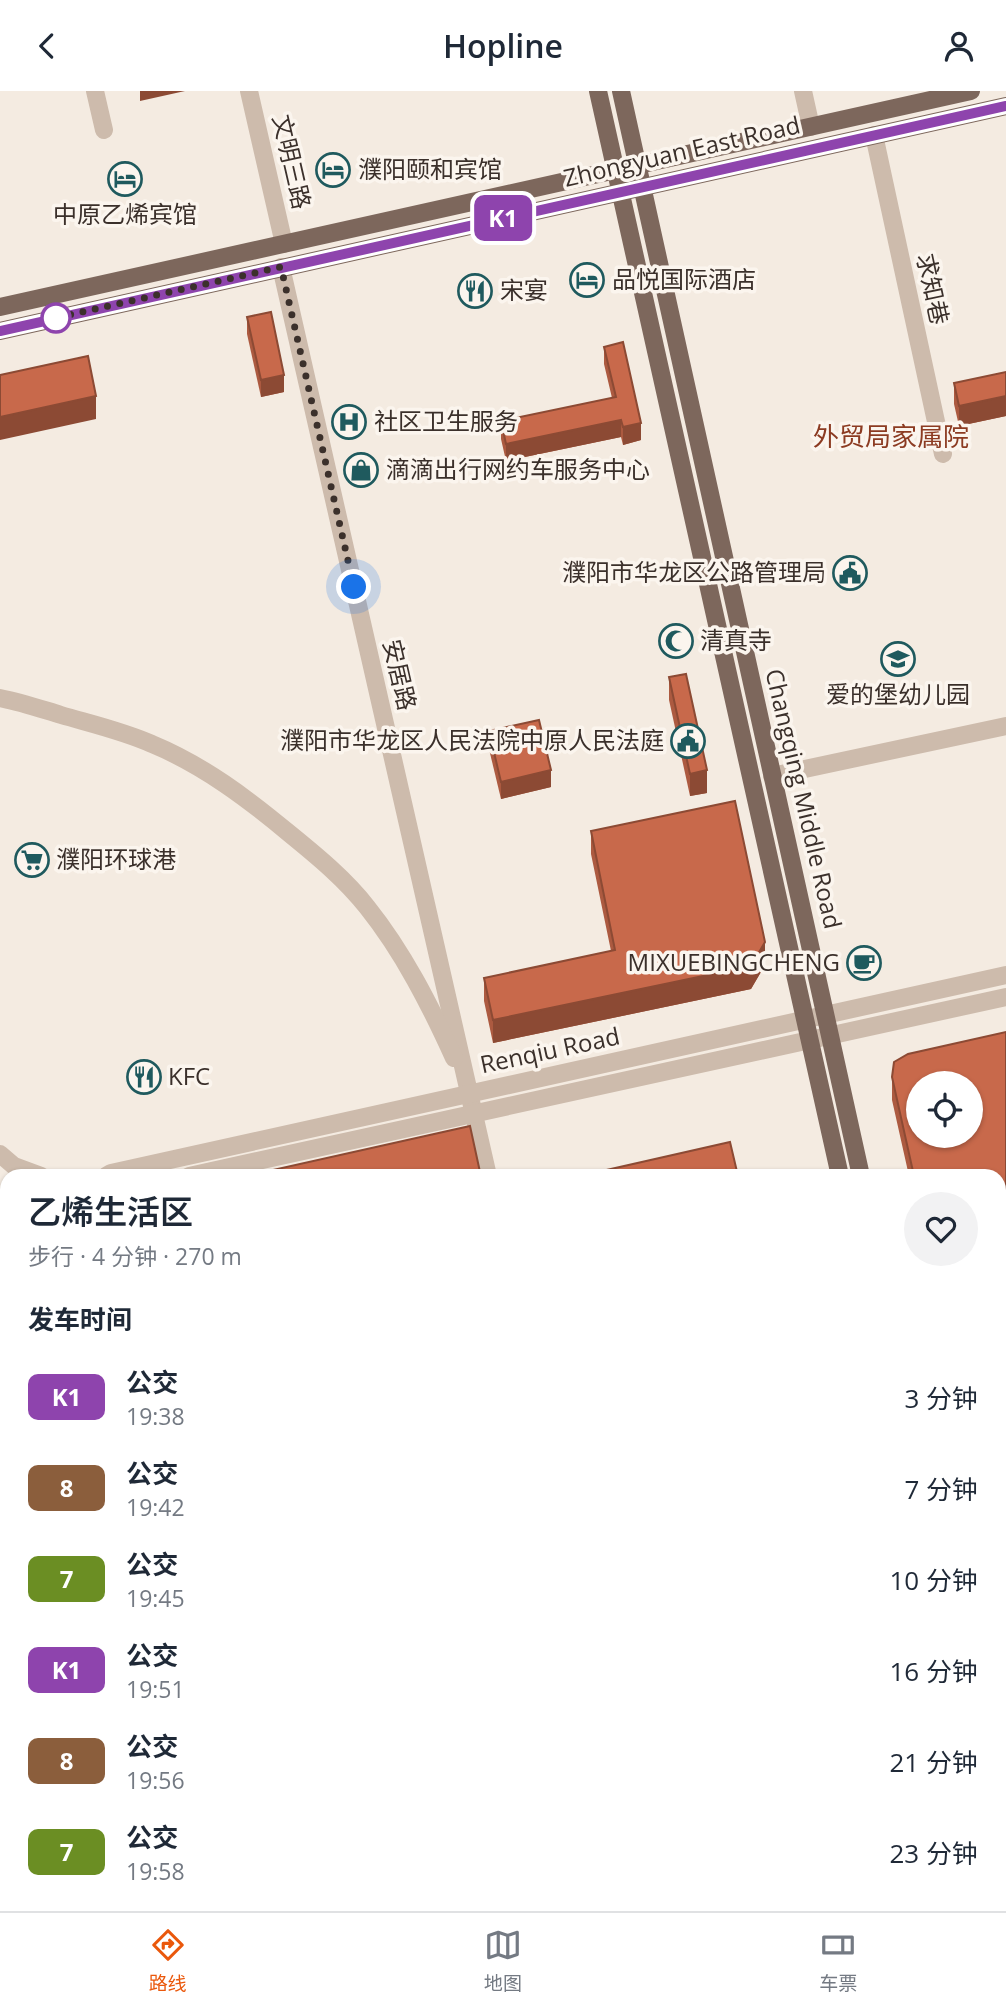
<!DOCTYPE html>
<html lang="zh">
<meta charset="utf-8">
<style>
:root{--surface:#fff;--page:#f2f2f3;--text:#1f2937;--muted:#747a83;--line:#e0e1e3;--accent:#ea580c}
body{margin:0;font-family:"Open Sans","Noto Sans SC",sans-serif;background:var(--page);color:var(--text);height:100vh;display:flex;flex-direction:column;font-size:26px;white-space:nowrap}
*{box-sizing:border-box;margin:0}
p{font-size:23px;color:var(--muted)}
.icon{flex:none;width:38px;height:38px;fill:none;stroke:currentColor;stroke-width:2;stroke-linecap:round;stroke-linejoin:round}
.map{position:relative;flex:1;overflow:hidden}
.panel{position:absolute;left:0px;top:1078px;width:1006px;height:742px;display:flex;flex-direction:column;background:var(--surface);border-radius:21px 21px 0 0;box-shadow:0 2px 5px #0004}
.panel>*{flex:none}
.badge{padding:0 14px;border-radius:10px;font-size:24px;line-height:46px}
.tools{position:absolute;left:906px;top:980px;display:grid;gap:14px}
.tools a{display:grid;place-items:center;width:77px;height:77px;border-radius:50%;background:var(--surface);box-shadow:0 2px 5px #0004;font-size:35px}
.you{position:absolute;width:35px;height:35px;margin:-18px;border:5px solid #fff;border-radius:50%;background:#1a73e8;box-shadow:0 0 0 10px #1a73e833}
.map>.badge{position:absolute;translate:-50% -50%;box-shadow:0 0 0 4px #fff}
h2{padding:0 28px;font-size:26px;line-height:63px}
.round{display:grid;place-items:center;flex:none;width:74px;height:74px;border-radius:37px;background:var(--page)}
.overview{display:flex;align-items:center;justify-content:space-between;height:119px;padding:0 28px}
h1{font-size:33px;font-weight:600;line-height:52px}
ul{padding:0;list-style:none}
li{display:flex;align-items:center;gap:21px;height:91px;padding:0 28px}
li div{flex:1}
li b{display:block;font-size:26px}
li em{font-style:normal}
li .badge{min-width:77px;font-weight:700;text-align:center}
header{display:flex;justify-content:space-between;align-items:center;height:91px;padding:0 28px;background:var(--surface);font-size:32px;font-weight:600}
.menu{display:flex;justify-content:space-around;align-items:center;height:98px;border-top:2px solid var(--line);background:var(--surface);font-size:19px;color:var(--muted)}
.menu a{display:grid;justify-items:center;gap:4px}
.menu .current{color:var(--accent)}
.map>svg:first-child{display:block}
.lines{fill:none;stroke-linecap:round;stroke-linejoin:round}
.minor{stroke:#cdbbac;stroke-width:18}
.major{stroke:#7d675c;stroke-width:18}
.wall{fill:#ac5a40;fill-rule:evenodd}
.shaded-wall{fill:#8c4a34}
.building{fill:#c8694b;stroke:#8c4a34;stroke-width:2;fill-rule:evenodd}
.line-casing{stroke:#fff;stroke-width:16}
.line{stroke:#8e44ad;stroke-width:10}
.walk{stroke:#3b302b;stroke-width:7;stroke-dasharray:0 12.6}
.stop-dot{fill:#fff;stroke:#8e44ad;stroke-width:3.5}
.labels{text-anchor:middle;stroke-width:7;stroke-linejoin:round;paint-order:stroke}
.street-label{font-size:24px;fill:#3b302b;stroke:#fbf5ee}
.poi-label{font-size:24px;fill:#3b302b;stroke:#fbf5ee;text-anchor:start}
.neighbourhood-label{font-size:26px;fill:#8c3b22;stroke:#fbf5ee}
</style>
<header><svg class="icon" aria-label="back" viewBox="0 0 24 24"><path d="M15 5l-7 7 7 7"/></svg>Hopline<svg class="icon" aria-label="person" viewBox="0 0 24 24"><circle cx="12" cy="8" r="4"/><path d="M4 21q1-7 8-7t8 7"/></svg></header>
<div class="map">
<svg width="1006" height="1820" viewBox="0 0 1006 1820">
<rect width="100%" height="100%" fill="#f4ebe1"/>
<g class="lines">
<g class="minor">
<polyline points="95,0 104,39"/>
<polyline points="249,0 284,153"/>
<polyline points="803,0 811,36"/>
<polyline points="874,44 943,363"/>
<polyline points="281,176 488,1085"/>
<path d="M 0,607 C 21,611 41,618 61,624 C 92,633 123,640 152,653 C 203,674 248,708 290,743 C 317,765 345,788 367,816 C 403,861 430,914 454,967"/>
<polyline points="772,685 1006,635"/>
<polyline points="0,1063 14,1075 41,1085"/>
<polyline points="106,1085 111,1082 1006,884"/>
<polyline points="189,1085 1006,906"/>
<polyline points="0,1231 7,1219"/>
<polyline points="999,1280 1006,1279"/>
<polyline points="0,1381 7,1370"/>
<polyline points="0,1454 7,1456"/>
<polyline points="0,1567 7,1605"/>
<polyline points="0,1788 7,1787"/>
<polyline points="136,1813 137,1820"/>
<polyline points="310,1813 312,1820"/>
<polyline points="649,1813 651,1820"/>
</g>
<g class="major">
<polyline points="598,0 840,1085"/>
<polyline points="621,0 861,1085"/>
<polyline points="0,216 971,0"/>
<polyline points="0,240 1006,15"/>
<polyline points="999,1715 1006,1746"/>
<polyline points="998,1813 1000,1820"/>
</g>
</g>
<g class="wall">
<polygon points="247,226 284,301 261,306 247,243"/>
<polygon points="604,256 641,349 623,354 621,346 506,370 501,348 501,330 612,307 604,273"/>
<polygon points="1006,281 1006,325 959,335 954,313 954,292"/>
<polygon points="669,586 707,702 690,705 669,609"/>
<polygon points="489,640 551,696 501,708 489,658"/>
<polygon points="591,740 765,874 751,898 493,952 484,910 484,887 611,860 591,763"/>
<path d="M 1006,941 L 1006,1262 L 999,1263 L 999,1085 L 909,1085 L 892,1009 L 892,986 L 894,971 L 908,963 ZM 919,992 L 971,992 L 971,1045 L 919,1045 Z"/>
<polygon points="1006,1445 1006,1480 1003,1468 1003,1446"/>
<polygon points="148,1813 295,1813 297,1820 150,1820"/>
</g>
<g class="shaded-wall">
<polygon points="140,0 185,0 140,10"/>
<polygon points="284,284 284,301 261,306 261,289"/>
<polygon points="96,305 96,328 0,349 0,326"/>
<polygon points="1006,305 1006,325 959,335 959,315"/>
<polygon points="621,329 621,346 506,370 506,353"/>
<polygon points="641,332 641,349 623,354 623,336"/>
<polygon points="551,679 551,696 501,708 501,691"/>
<polygon points="707,679 707,702 690,705 690,683"/>
<polygon points="765,851 765,874 751,898 493,952 493,929"/>
<polygon points="480,1081 480,1085 473,1085 473,1082"/>
<polygon points="1006,1239 1006,1262 999,1263 999,1240"/>
<polygon points="7,1336 7,1359 0,1363 0,1340"/>
<polygon points="7,1727 7,1750 0,1751 0,1728"/>
</g>
<g class="building">
<polygon points="271,221 284,284 261,289 247,226"/>
<polygon points="623,251 641,332 623,336 621,329 506,353 501,330 616,306 604,256"/>
<polygon points="88,265 96,305 0,326 0,284"/>
<polygon points="1006,281 1006,305 959,315 954,292"/>
<polygon points="686,583 707,679 690,683 669,586"/>
<polygon points="539,629 551,679 501,691 489,640"/>
<polygon points="735,710 765,851 751,875 493,929 484,887 615,859 591,740"/>
<path d="M 1006,941 L 1006,1239 L 999,1240 L 999,1085 L 914,1085 L 892,986 L 894,971 L 908,963 ZM 919,992 L 971,992 L 971,1045 L 919,1045 Z"/>
<polygon points="470,1035 480,1081 473,1082 473,1085 246,1085"/>
<polygon points="730,1051 738,1085 580,1085"/>
<polygon points="7,1252 7,1336 0,1340 0,1263"/>
<polygon points="1006,1445 1006,1458 1003,1446"/>
<polygon points="0,1638 7,1668 7,1727 0,1728"/>
<polygon points="153,1813 295,1813 297,1820 155,1820"/>
<polygon points="384,1813 629,1813 631,1820 354,1820"/>
</g>
<g class="lines">
<g class="line-casing">
<polyline id="line" points="0,240 1006,15"/>
</g>
<use href="#line" class="line"/>
<polyline class="walk" points="56,227 51,228 281,176 354,496"/>
</g>
<defs>
<g id="hotel-ring" transform="scale(1.75)"><circle r="9.5" fill="#fbf5ee" stroke="#1f5a5e" stroke-width="1.5"/><path d="M-6-4.5h1.5V1H6V5H4.5V3h-9V5H-6ZM-4 0a1.8 1.8 0 1 1 3.6 0ZM.5 0V-2.5h3Q6-2.5 6 0Z" fill="#1f5a5e"/></g>
<g id="restaurant-ring" transform="scale(1.75)"><circle r="9.5" fill="#fbf5ee" stroke="#1f5a5e" stroke-width="1.5"/><path d="M-5-6h1v4h1v-4h1v4h1v-4h1v5L-1.5 .5V6h-2V.5L-5-1ZM5-6V6H3V1.5H1.5Q1.5-4 5-6Z" fill="#1f5a5e"/></g>
<g id="hospital-ring" transform="scale(1.75)"><circle r="9.5" fill="#fbf5ee" stroke="#1f5a5e" stroke-width="1.5"/><path d="M-5-5h3v3.5h4V-5h3V5h-3V1.5h-4V5h-3Z" fill="#1f5a5e"/></g>
<g id="shop-ring" transform="scale(1.75)"><circle r="9.5" fill="#fbf5ee" stroke="#1f5a5e" stroke-width="1.5"/><path d="M-5-2.5h2.3a2.7 3.5 0 0 1 5.4 0H5L5.5 6h-11ZM-1.5-2.5h3a1.5 2.3 0 0 0-3 0Z" fill="#1f5a5e"/></g>
<g id="civic-ring" transform="scale(1.75)"><circle r="9.5" fill="#fbf5ee" stroke="#1f5a5e" stroke-width="1.5"/><path d="M-.6-6.5H3V-4.5H.6V-3L4-1V1h2V6H-6V1h2V-1L-.6-3ZM-1.2 2.5V6h2.4V2.5Z" fill="#1f5a5e"/></g>
<g id="mosque-ring" transform="scale(1.75)"><circle r="9.5" fill="#fbf5ee" stroke="#1f5a5e" stroke-width="1.5"/><path d="M3.5-4.9A6 6 0 1 0 3.5 4.9A5 5 0 1 1 3.5-4.9Z" fill="#1f5a5e"/></g>
<g id="school-ring" transform="scale(1.75)"><circle r="9.5" fill="#fbf5ee" stroke="#1f5a5e" stroke-width="1.5"/><path d="M0-5L7-2L0 1L-7-2ZM-4 1L0 2.5L4 1V4Q0 6-4 4Z" fill="#1f5a5e"/></g>
<g id="supermarket-ring" transform="scale(1.75)"><circle r="9.5" fill="#fbf5ee" stroke="#1f5a5e" stroke-width="1.5"/><path d="M-6-5.5h2.5l.6 2H6L4.5 2H-2.5L-4.4-4H-6ZM-1.5 3.2a1.3 1.3 0 1 0 .1 0ZM3 3.2a1.3 1.3 0 1 0 .1 0Z" fill="#1f5a5e"/></g>
<g id="cafe-ring" transform="scale(1.75)"><circle r="9.5" fill="#fbf5ee" stroke="#1f5a5e" stroke-width="1.5"/><path d="M-5.5-4.5H6V0H3Q3 3.5 0 3.5H-2.5Q-5.5 3.5-5.5 0ZM3-3.2v2h1.7v-2ZM-6 4.5H4V6H-6Z" fill="#1f5a5e"/></g>
</defs>
<g fill-rule="evenodd">
<use href="#hotel-ring" x="333" y="79"/>
<use href="#hotel-ring" x="125" y="88"/>
<use href="#hotel-ring" x="587" y="189"/>
<use href="#restaurant-ring" x="475" y="200"/>
<use href="#hospital-ring" x="349" y="331"/>
<use href="#shop-ring" x="361" y="379"/>
<use href="#civic-ring" x="850" y="482"/>
<use href="#mosque-ring" x="676" y="550"/>
<use href="#school-ring" x="898" y="568"/>
<use href="#civic-ring" x="688" y="650"/>
<use href="#supermarket-ring" x="32" y="769"/>
<use href="#cafe-ring" x="864" y="872"/>
<use href="#restaurant-ring" x="144" y="986"/>
</g>
<circle class="stop-dot" cx="56" cy="227" r="14"/>
<g class="labels">
<g class="street-label">
<text transform="translate(682 61) rotate(-13)" y="8">Zhongyuan East Road</text>
<text transform="translate(291 71) rotate(77)" y="8">文明三路</text>
<text transform="translate(932 198) rotate(78)" y="8">求知巷</text>
<text transform="translate(399 584) rotate(77)" y="8">安居路</text>
<text transform="translate(803 708) rotate(77)" y="8">Changqing Middle Road</text>
<text transform="translate(550 960) rotate(-12)" y="8">Renqiu Road</text>
</g>
<g class="poi-label">
<text x="358" y="87">濮阳颐和宾馆</text>
<text x="125" y="132" text-anchor="middle">中原乙烯宾馆</text>
<text x="612" y="197">品悦国际酒店</text>
<text x="500" y="208">宋宴</text>
<text x="374" y="339">社区卫生服务</text>
<text x="386" y="387">滴滴出行网约车服务中心</text>
<text x="826" y="490" text-anchor="end">濮阳市华龙区公路管理局</text>
<text x="700" y="558">清真寺</text>
<text x="898" y="612" text-anchor="middle">爱的堡幼儿园</text>
<text x="664" y="658" text-anchor="end">濮阳市华龙区人民法院中原人民法庭</text>
<text x="56" y="777">濮阳环球港</text>
<text x="840" y="880" text-anchor="end">MIXUEBINGCHENG</text>
<text x="168" y="994">KFC</text>
</g>
<g class="neighbourhood-label">
<text x="891" y="355">外贸局家属院</text>
</g>
</g>
</svg>
<div class="tools">
<a><svg class="icon" aria-label="locate" viewBox="0 0 24 24"><circle cx="12" cy="12" r="6"/><path d="M12 2v4M12 18v4M2 12h4M18 12h4"/></svg></a>
</div>
<div class="you" style="left:354px;top:496px"></div>
<b class="badge" style="left:503px;top:127px;background:#8e44ad;color:#fff">K1</b>
<section class="panel">
<div class="overview"><div><h1>乙烯生活区</h1><p>步行 · 4 分钟 · 270 m</p></div><a class="round"><svg class="icon" aria-label="heart" viewBox="0 0 24 24"><path d="M12 20l-8-8c-3-5 5-10 8-4 3-6 11-1 8 4z"/></svg></a></div>
<h2>发车时间</h2>
<ul>
<li><span class="badge" style="background:#8e44ad;color:#fff">K1</span><div><b>公交</b><p>19:38</p></div><em>3 分钟</em></li>
<li><span class="badge" style="background:#8b5e3c;color:#fff">8</span><div><b>公交</b><p>19:42</p></div><em>7 分钟</em></li>
<li><span class="badge" style="background:#6b8e23;color:#fff">7</span><div><b>公交</b><p>19:45</p></div><em>10 分钟</em></li>
<li><span class="badge" style="background:#8e44ad;color:#fff">K1</span><div><b>公交</b><p>19:51</p></div><em>16 分钟</em></li>
<li><span class="badge" style="background:#8b5e3c;color:#fff">8</span><div><b>公交</b><p>19:56</p></div><em>21 分钟</em></li>
<li><span class="badge" style="background:#6b8e23;color:#fff">7</span><div><b>公交</b><p>19:58</p></div><em>23 分钟</em></li>
</ul>
</section>
</div>
<nav class="menu">
<a class="current"><svg class="icon" aria-label="directions" viewBox="0 0 24 24"><path d="M12 3l9 9-9 9-9-9zM9 14v-3h6M13 9l2 2-2 2"/></svg>路线</a>
<a><svg class="icon" aria-label="map" viewBox="0 0 24 24"><path d="M3 6l6-2 6 2 6-2v14l-6 2-6-2-6 2zM9 4v14M15 6v14"/></svg>地图</a>
<a><svg class="icon" aria-label="tickets" viewBox="0 0 24 24"><path d="M3 7h18v10H3zM15 7v10"/></svg>车票</a>
</nav>
